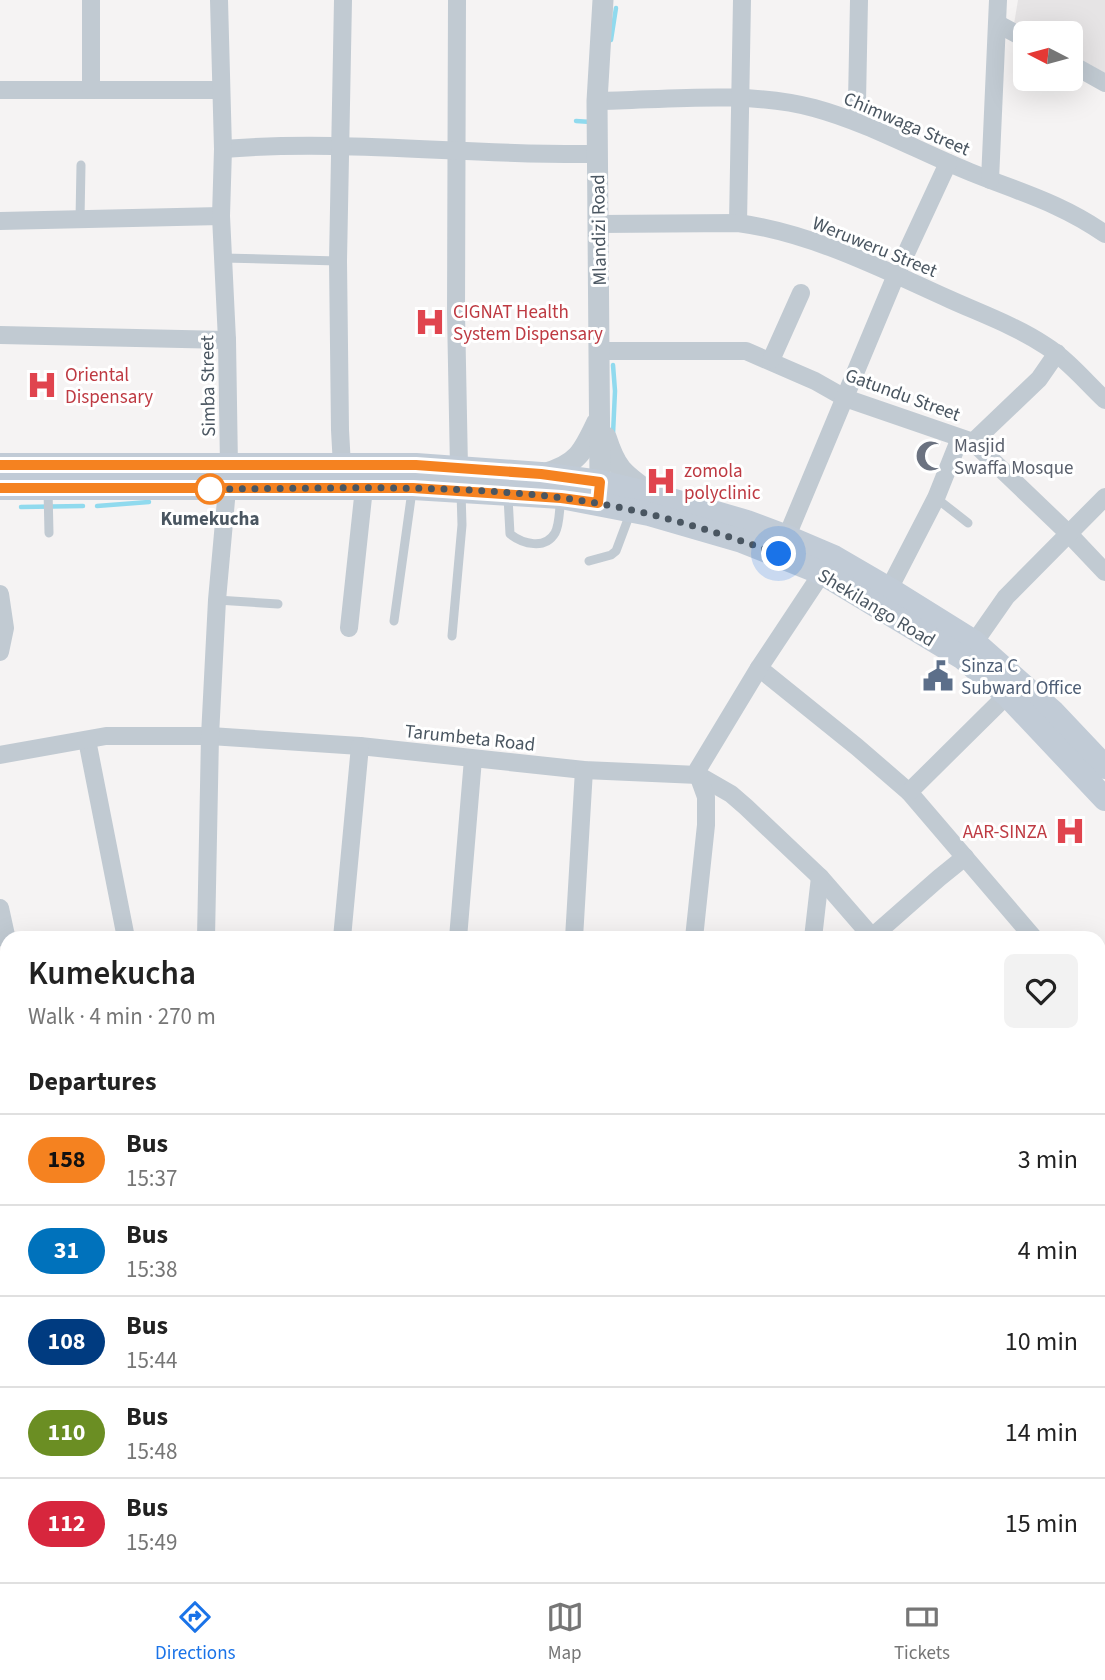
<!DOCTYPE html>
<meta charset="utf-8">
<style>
:root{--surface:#fff;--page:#f2f2f2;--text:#222;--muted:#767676;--line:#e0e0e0;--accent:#1a73e8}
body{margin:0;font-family:"Source Sans 3",sans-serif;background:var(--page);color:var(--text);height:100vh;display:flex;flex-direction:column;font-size:26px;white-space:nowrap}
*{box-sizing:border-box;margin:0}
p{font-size:23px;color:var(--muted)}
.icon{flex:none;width:38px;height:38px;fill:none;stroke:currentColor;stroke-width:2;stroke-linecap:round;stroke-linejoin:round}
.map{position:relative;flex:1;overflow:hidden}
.panel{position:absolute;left:0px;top:931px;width:1106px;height:651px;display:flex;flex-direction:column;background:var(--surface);border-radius:21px 21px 0 0;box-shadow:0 7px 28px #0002}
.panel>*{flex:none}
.badge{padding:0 14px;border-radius:23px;font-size:24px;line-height:46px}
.needle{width:46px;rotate:276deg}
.fabs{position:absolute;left:1013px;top:21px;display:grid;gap:14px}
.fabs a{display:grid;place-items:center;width:70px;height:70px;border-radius:10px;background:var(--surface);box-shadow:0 7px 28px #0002;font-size:35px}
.you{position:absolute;width:35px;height:35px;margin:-18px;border:5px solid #fff;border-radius:50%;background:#1a73e8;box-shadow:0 0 0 10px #1a73e833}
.map>.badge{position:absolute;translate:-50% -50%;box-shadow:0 0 0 4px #fff}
h2{padding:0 28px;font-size:26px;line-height:63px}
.round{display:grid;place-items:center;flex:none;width:74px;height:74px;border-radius:10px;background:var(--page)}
.headline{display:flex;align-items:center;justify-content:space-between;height:119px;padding:0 28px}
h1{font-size:33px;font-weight:600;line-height:52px}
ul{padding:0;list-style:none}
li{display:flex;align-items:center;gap:21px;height:91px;padding:0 28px;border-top:2px solid var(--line)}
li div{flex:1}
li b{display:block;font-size:26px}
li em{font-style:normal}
li .badge{min-width:77px;font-weight:700;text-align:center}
.dock{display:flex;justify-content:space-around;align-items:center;height:98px;border-top:2px solid var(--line);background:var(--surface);font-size:19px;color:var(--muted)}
.dock a{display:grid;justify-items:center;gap:4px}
.dock .on{color:var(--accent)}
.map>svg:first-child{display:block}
.education{fill:#e6e4e5}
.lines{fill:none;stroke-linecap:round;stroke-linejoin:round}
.stream{stroke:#90daee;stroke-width:4.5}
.service{stroke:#c1cad2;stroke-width:9}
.minor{stroke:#c1cad2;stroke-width:18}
.tertiary{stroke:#c1cad2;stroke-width:21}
.secondary{stroke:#c1cbd6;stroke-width:24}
.line-casing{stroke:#fff;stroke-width:16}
.line{stroke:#f58220;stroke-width:10}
.walk{stroke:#4a5661;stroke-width:7;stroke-dasharray:0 12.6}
.stop-dot{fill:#fff;stroke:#f58220;stroke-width:3.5}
.labels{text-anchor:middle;stroke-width:6;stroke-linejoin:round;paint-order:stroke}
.street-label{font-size:19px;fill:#4a5661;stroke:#fff}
.health-label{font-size:19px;fill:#be3a42;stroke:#fff;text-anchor:start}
.worship-label{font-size:19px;fill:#5b616d;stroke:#fff;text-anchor:start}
.stop-label{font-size:19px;font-weight:bold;fill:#4a5661;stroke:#fff}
.service-label{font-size:19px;fill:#4e5e75;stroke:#fff;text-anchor:start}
</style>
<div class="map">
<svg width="1105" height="1582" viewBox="0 0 1105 1582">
<rect width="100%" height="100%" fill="#f5f3f3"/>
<g class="education">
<polygon points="1018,0 1105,0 1105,75 1071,56 1071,33 1031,33 1014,24"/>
<polygon points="136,1575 537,1575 538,1582 134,1582"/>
</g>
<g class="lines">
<g class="stream">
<polyline points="611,40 616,8"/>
<polyline points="576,121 591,122"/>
<polyline points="613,434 615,391 613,365"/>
<polyline points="97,506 149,502"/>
<polyline points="21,507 83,506"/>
<polyline points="519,1575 520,1582"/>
<polyline points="157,1582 159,1575"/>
<polyline points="181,1582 183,1575"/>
</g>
<g class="service">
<polyline points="80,219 81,165"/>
<polyline points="223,258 338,261"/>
<polyline points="48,490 49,533"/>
<path d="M 508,497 L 510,534 C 523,544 545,550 555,533 C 560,524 559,509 561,499"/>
<polyline points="936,498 968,523"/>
<polyline points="589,561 611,555 616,551 631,511"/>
<polyline points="217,600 278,604"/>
<polyline points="394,621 412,491"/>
<polyline points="452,636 462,525 461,492"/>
</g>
<g class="minor">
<polyline points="457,0 456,313 459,468"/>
<polyline points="859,0 857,102 859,122"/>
<polyline points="998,24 1026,39"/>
<polyline points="1071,64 1105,83"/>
<polyline points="0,90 221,90"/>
<polyline points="91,90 91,0"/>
<path d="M 597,101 C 666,100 747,90 814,108 C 869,123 918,151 970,172 C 1019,192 1061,203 1105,234"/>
<path d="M 223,149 C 347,139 472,156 597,154"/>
<polyline points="990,180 998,0"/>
<polyline points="0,221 221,216"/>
<polyline points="738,223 742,0"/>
<path d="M 598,224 L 738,223 C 812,233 882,269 949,299 C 982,314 1016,326 1046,346 C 1068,360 1086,382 1105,400"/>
<polyline points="0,335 227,340"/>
<polyline points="600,351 746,351 815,381 845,398 973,442 1068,533 1105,572"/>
<polyline points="771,360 801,293"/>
<polyline points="973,442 1039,379 1057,353"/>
<polyline points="342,466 340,430 338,261 343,0"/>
<polyline points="782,548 896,275 948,163"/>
<polyline points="889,589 936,498 960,438"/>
<polyline points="0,594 5,628 0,652"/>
<polyline points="349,628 364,488"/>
<polyline points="969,650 1006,597 1105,497"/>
<polyline points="759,668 857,747 909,792 1034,938"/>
<polyline points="87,740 126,938"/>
<polyline points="0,755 106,736 210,736 360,746 584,770 698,775 731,794 746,807 820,877 873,938"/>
<polyline points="909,792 1007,695"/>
<polyline points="0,908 7,940"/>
<polyline points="872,937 939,878 965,857"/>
<polyline points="206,938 210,736 217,600 229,467 227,340 221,216 223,149 219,0"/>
<polyline points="342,938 360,746"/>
<polyline points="458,938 473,759"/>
<polyline points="574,938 584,770"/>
<polyline points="694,938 706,825 706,797 698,775 698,769 759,668 822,573"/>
<polyline points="813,938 820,877"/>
<polyline points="1099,1008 1105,1014"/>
<polyline points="1099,1074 1105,1068"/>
<polyline points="0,1075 7,1074"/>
<polyline points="0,1211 7,1209"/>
<polyline points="0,1334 7,1332"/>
<polyline points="0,1470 7,1469"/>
<polyline points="1099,1543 1105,1542"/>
<polyline points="822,1575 823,1582"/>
<polyline points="170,1582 172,1575"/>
<polyline points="559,1582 560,1575"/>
<polyline points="716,1582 716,1575"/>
</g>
<g class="tertiary">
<path d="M 606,437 C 616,468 622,473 649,492"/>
<path d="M 543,474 C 577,465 583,452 597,422"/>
<polyline points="598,498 600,482 597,101 603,0"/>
</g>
<g class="secondary">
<polyline points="0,465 416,465 541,474 600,482 654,495 747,522 787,537 834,557 889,589 974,642 1053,712 1105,767"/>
<polyline points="0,488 413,488 561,497 649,514 742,541 822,573 963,658 1007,695 1105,799"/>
</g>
</g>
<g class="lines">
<g class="line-casing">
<polyline id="line" points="0,465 416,465 541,474 600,482 598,503 561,498 413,488 0,488"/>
</g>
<use href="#line" class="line"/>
<path class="walk" d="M 210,489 L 201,489 C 321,489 443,483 563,498 C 636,507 709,529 779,554"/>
</g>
<defs>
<g id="hospital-bare" transform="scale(2.415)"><path d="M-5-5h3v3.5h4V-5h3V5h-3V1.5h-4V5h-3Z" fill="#e0444e" stroke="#fff" stroke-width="2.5" paint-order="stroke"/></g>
<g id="mosque-bare" transform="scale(2.415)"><path d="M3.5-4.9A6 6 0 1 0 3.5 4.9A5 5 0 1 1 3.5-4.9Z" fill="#6b7280" stroke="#fff" stroke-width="2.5" paint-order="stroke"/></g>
<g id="civic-bare" transform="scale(2.415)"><path d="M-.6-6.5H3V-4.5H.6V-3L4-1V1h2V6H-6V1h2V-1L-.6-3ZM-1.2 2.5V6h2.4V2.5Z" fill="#5c6f8a" stroke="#fff" stroke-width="2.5" paint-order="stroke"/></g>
</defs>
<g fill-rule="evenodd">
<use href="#hospital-bare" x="430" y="322"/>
<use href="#hospital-bare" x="42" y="385"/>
<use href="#mosque-bare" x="931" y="456"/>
<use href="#hospital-bare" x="661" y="481"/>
<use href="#civic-bare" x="938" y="676"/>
<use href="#hospital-bare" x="1070" y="831"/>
</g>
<circle class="stop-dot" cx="210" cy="489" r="14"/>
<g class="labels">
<g class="street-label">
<text transform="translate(907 123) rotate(23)" y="7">Chimwaga Street</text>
<text transform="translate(598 230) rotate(-91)" y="7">Mlandizi Road</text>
<text transform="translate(875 246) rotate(22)" y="7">Weruweru Street</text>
<text transform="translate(207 386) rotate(-91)" y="7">Simba Street</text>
<text transform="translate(903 394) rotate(20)" y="7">Gatundu Street</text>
<text transform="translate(877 607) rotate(31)" y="7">Shekilango Road</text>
<text transform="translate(470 737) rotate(6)" y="7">Tarumbeta Road</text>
</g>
<g class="health-label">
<text x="453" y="318">CIGNAT Health<tspan x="453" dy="22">System Dispensary</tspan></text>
<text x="65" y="381">Oriental<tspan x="65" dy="22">Dispensary</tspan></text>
<text x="684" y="477">zomola<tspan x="684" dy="22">polyclinic</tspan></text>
<text x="1047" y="838" text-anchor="end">AAR-SINZA</text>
</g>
<g class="worship-label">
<text x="954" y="452">Masjid<tspan x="954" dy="22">Swaffa Mosque</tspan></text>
</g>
<g class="stop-label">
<text x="210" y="525">Kumekucha</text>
</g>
<g class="service-label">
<text x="961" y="672">Sinza C<tspan x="961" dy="22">Subward Office</tspan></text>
</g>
</g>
</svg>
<div class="fabs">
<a><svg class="needle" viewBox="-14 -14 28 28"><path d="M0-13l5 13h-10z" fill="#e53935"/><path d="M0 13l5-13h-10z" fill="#767676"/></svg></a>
</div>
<div class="you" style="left:779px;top:554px"></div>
<section class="panel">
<div class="headline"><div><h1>Kumekucha</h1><p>Walk · 4 min · 270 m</p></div><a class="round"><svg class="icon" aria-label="heart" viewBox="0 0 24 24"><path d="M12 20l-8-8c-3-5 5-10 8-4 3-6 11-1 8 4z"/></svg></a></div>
<h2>Departures</h2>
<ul>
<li><span class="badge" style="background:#f58220;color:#111">158</span><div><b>Bus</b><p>15:37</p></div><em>3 min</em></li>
<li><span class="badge" style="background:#0072bc;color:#fff">31</span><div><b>Bus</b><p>15:38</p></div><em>4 min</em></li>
<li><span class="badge" style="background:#003b80;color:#fff">108</span><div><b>Bus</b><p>15:44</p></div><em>10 min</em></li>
<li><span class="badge" style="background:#6b8e23;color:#fff">110</span><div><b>Bus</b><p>15:48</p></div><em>14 min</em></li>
<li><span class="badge" style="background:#d7263d;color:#fff">112</span><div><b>Bus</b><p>15:49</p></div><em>15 min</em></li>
</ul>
</section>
</div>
<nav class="dock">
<a class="on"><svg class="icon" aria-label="directions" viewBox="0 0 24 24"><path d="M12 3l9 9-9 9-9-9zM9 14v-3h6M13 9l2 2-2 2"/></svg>Directions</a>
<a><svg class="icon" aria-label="map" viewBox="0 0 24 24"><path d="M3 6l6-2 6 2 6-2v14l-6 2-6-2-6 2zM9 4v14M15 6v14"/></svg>Map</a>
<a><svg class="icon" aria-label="tickets" viewBox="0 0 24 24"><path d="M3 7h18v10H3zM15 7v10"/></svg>Tickets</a>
</nav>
